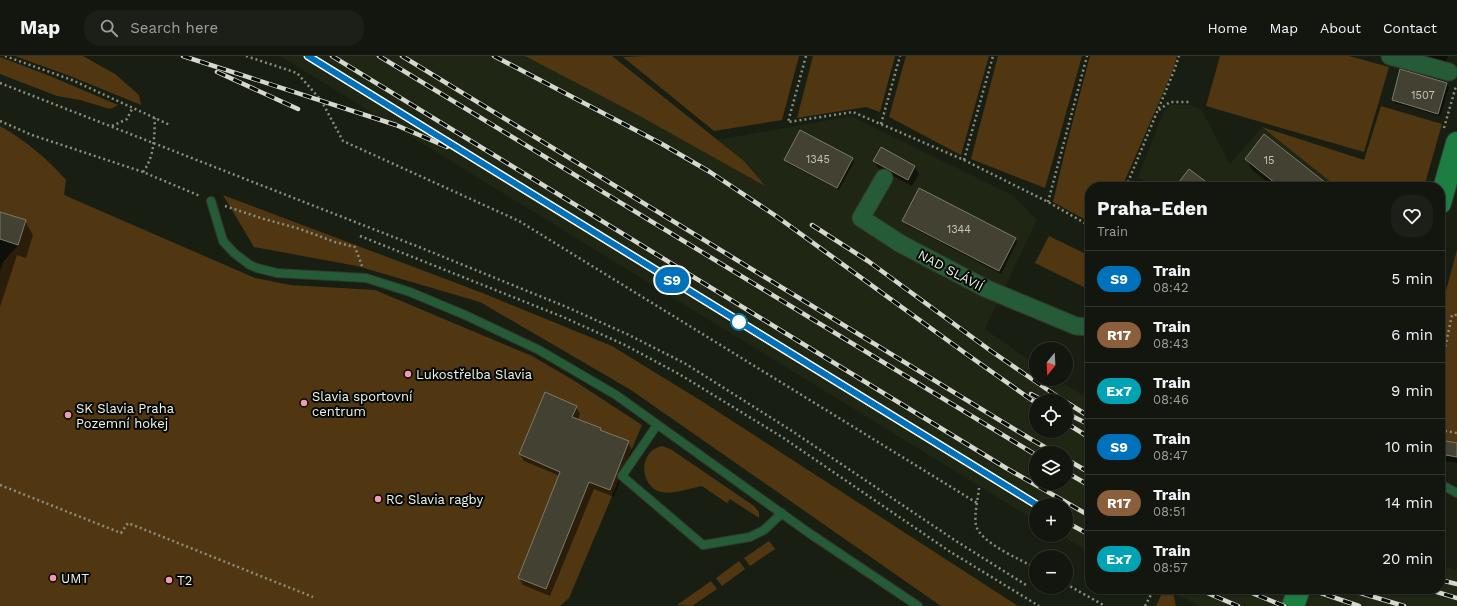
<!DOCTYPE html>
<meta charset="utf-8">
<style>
:root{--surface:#13160e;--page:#1c1f17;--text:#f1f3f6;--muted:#9d9f9e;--line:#32352e}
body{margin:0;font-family:"Work Sans",sans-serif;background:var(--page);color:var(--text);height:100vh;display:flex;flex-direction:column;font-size:15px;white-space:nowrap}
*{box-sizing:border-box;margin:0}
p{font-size:13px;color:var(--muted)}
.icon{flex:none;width:22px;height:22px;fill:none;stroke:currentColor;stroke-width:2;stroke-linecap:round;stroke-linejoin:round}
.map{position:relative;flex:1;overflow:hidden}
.sheet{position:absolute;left:1085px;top:126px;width:360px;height:412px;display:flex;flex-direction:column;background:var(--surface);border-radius:16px;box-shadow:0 1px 3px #0004,0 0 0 1px var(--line)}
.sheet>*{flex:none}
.badge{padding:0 8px;border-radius:13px;font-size:14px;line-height:26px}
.needle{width:26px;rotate:198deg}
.controls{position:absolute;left:1029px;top:286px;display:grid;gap:8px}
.controls a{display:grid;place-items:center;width:44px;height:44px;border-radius:50%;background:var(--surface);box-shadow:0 1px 3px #0004,0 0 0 1px var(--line);font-size:20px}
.map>.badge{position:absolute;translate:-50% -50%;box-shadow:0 0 0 2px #fff}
.round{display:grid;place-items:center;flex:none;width:42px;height:42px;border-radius:16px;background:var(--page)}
.headline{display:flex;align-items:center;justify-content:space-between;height:68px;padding:0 12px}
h1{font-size:19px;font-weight:700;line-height:30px}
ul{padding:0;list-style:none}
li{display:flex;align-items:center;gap:12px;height:56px;padding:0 12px;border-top:1px solid var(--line)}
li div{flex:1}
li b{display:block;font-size:15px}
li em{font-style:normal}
li .badge{min-width:44px;font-weight:700;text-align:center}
header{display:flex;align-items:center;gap:24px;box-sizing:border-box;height:56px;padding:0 20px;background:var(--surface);border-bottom:1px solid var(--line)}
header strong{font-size:19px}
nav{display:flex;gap:22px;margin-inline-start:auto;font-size:14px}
.search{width:280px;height:36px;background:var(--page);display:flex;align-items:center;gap:10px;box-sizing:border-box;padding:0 14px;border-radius:16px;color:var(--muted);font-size:15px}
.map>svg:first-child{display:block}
.built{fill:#1f2613;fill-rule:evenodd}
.green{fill:#503711}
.shadow{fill:#0007}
.building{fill:#434132;stroke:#7d7a6a}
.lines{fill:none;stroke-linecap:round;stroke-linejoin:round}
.service-casing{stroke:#33382c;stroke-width:10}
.minor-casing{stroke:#33382c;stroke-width:19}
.secondary-casing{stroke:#33382c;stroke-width:24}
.path{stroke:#898e83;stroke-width:2.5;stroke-dasharray:2 3;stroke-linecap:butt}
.service{stroke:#255b36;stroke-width:8}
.minor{stroke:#255b36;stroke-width:17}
.secondary{stroke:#1d7e42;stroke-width:22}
.rail-casing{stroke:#d4d8cf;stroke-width:4.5}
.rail{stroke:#060804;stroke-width:3;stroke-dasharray:9;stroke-linecap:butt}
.line-casing{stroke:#fff;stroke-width:9}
.line{stroke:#0072bc;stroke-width:6}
.stop-dot{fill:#fff;stroke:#0072bc;stroke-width:2}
.poi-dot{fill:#f09ab6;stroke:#060804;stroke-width:1.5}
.labels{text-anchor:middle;stroke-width:4;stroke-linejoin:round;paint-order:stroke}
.number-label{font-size:11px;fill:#c4c6bc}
.street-label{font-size:13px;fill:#eff3ea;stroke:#060804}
.poi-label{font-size:13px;fill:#eff3ea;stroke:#060804;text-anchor:start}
</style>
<header>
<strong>Map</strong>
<div class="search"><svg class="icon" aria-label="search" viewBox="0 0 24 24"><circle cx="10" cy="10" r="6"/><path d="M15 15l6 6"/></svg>Search here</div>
<nav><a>Home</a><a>Map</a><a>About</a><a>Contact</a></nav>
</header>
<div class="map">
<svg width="1457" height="550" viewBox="0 0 1457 550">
<rect width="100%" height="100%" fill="#191e12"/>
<g class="built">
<path d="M 280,0 L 525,0 L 636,58 L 763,129 L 744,105 L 717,84 L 851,60 L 1014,140 L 1037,164 L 985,273 L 1036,309 L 1036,323 L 1057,323 L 1090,344 L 1090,496 L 1060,479 L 1066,479 L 1066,449 L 1036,449 L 1036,465 ZM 1036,345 L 1066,345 L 1066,375 L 1036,375 ZM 1036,397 L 1066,397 L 1066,427 L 1036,427 Z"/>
<polygon points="1170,49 1190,49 1201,53 1230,108 1262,71 1337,131 1153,131 1138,121 1164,54"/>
<polygon points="1440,509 1457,514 1457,550 1200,550 1164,533 1440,533"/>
</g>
<g class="green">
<polygon points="15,0 83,0 115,18 139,39 141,49 70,20"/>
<polygon points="525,0 612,0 744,105 765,130 636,58"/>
<polygon points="646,0 799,0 782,64 714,75 623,1"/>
<polygon points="813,0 895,0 880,56 866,51 797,62"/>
<polygon points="906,0 989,0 961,99 889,61"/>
<polygon points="998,0 1082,0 1045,132 971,103"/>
<polygon points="1090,0 1177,0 1173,14 1122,131 1090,131 1090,166 1053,146 1066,91"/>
<polygon points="1220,0 1349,0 1389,11 1364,96 1206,50"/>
<polygon points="0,1 50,20 118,49 110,53 80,44 57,40 0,18"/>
<polygon points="1381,50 1442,68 1424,131 1337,131 1262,71 1364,104"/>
<path d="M 0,70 C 25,84 48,103 66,124 L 64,139 L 255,222 L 290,229 L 375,234 L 532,300 L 573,324 L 642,369 L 569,542 L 560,550 L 0,550 L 0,215 L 3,206 L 18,189 L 26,165 L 0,156 Z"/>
<polygon points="223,139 480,236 612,290 703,346 1018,550 941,550 631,334 480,246 357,210 254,191"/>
<polygon points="1049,180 1090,200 1090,234 1035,207"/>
<polygon points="1457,194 1457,387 1440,384 1440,257"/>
<path d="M 662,390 L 672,394 L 754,450 L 759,456 L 759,462 L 730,443 L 727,447 L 702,430 C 691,432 671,439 661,436 C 639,430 638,395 662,390 Z"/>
<polygon points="769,485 775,493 750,510 744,502"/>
<polygon points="739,505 745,513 722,530 716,522"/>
<polygon points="711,525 717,533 692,550 677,549"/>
<polygon points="1164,533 1172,533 1176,550 1156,550"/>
</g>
<g class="shadow">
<polygon points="1420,0 1448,0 1446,7"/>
<polygon points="1447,27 1449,31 1440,60 1395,47 1393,44"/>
<polygon points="881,92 915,111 919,118 912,130 878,112 874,105"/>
<polygon points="852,103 854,106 839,134 787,107 785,104"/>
<polygon points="1246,103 1330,131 1274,131 1252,114"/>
<polygon points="0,157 25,165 33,179 26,202 17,199 0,251"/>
<polygon points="903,165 1015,182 1017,186 1001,218 905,168"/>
<polygon points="576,351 580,358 578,364 600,372 602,376 628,386 632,394 614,441 594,433 550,540 523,529 519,522 560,420 524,405 520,398"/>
<polygon points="1440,385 1457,388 1457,407 1440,404"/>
</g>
<g class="building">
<polygon points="1400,13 1447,27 1438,58 1392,44"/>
<polygon points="800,74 853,102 837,132 784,104"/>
<polygon points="1264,78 1331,131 1280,131 1245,103"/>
<polygon points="881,91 915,110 908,124 873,105"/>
<polygon points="1189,113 1213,131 1175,131"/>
<polygon points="919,132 1016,182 999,215 902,165"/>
<polygon points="0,156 26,164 18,189 0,183"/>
<polygon points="545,336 577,350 572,361 601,372 600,374 629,385 610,434 589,426 546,533 518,522 560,416 519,398"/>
<polygon points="1440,384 1457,387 1457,401 1440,398"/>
</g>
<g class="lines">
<g class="service-casing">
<g id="service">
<polyline points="211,145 223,185 234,197 250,209 257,212 277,217 366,222 410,236 465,259 539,294 616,339 809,477 918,550"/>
<polyline points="657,369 622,420 703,489 750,481 764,474 782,457"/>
<polyline points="1440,428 1457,437"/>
</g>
</g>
<g class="minor-casing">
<g id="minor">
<polyline points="1390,0 1449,16"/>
<polyline points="884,122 861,162 901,188 987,233 1076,270 1090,271"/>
</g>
</g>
<g class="secondary-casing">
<g id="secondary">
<polyline points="1440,147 1457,87"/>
<polyline points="1293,550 1299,533"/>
</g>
</g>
<g class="path">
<polyline points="5,0 72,24 170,69"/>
<polyline points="246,0 297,17 321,44 343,85 519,165 977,447"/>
<polyline points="806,0 788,66 853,56 964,104 1048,146 1090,170"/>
<polyline points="0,27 419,191 569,252 629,279 686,308 792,375 956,485 1026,529"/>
<polyline points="1159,54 1170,46 1190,46"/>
<polyline points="0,65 32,79 143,116 200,140"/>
<polyline points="881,68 900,0"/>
<polyline points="112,70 127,63 133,51"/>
<polyline points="1444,72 1456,30"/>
<polyline points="964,104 993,0"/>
<path d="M 143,116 C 155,100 154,81 155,62"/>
<polyline points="1126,131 1174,15 1179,0"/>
<polyline points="1048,146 1087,0"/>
<polyline points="225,150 264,163 300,173 335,186 355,191 362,210"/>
<polyline points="360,180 563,261 625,289 679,318 782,381 949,495 1039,550"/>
<polyline points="1440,315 1452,259 1457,259"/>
<polyline points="1440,374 1457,377"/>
<polyline points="0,429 121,477 128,467 313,541"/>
<path d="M 979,432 C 978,443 974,458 976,469 C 979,486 1021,504 1036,512"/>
<polyline points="1066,528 1105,550"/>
<polyline points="1145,550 1154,533"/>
</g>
<use href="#service" class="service"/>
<use href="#minor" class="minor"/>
<use href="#secondary" class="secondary"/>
<g class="rail-casing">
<g id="rail">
<polyline points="183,0 396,69 447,91"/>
<polyline points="308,0 1037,449"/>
<polyline points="332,0 1006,412 1090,460"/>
<polyline points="379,0 1036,399"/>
<polyline points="402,0 1029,382 1055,397"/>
<polyline points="494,0 662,88 710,116 776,160 965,297 1036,347"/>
<polyline points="217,16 298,53"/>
<polyline points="812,169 868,205 991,295 1064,345"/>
<polyline points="1031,338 1044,345"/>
<polyline points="1066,346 1090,361"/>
<polyline points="1066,357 1090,369"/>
<polyline points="1066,367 1090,382"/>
<polyline points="1066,403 1090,417"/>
<polyline points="1066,416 1090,430"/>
<polyline points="1066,466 1090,479"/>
<polyline points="1440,524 1457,528"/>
<polyline points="1198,533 1238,550"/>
<polyline points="1242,533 1284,550"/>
<polyline points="1309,533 1359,550"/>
<polyline points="1347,533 1404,550"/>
<polyline points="1427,533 1457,542"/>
</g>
</g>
<use href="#rail" class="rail"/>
</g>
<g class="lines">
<g class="line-casing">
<polyline id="line" points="308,0 1037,449"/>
</g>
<use href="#line" class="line"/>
</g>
<circle class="stop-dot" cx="739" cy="266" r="8"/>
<g class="poi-dot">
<circle cx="408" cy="318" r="4"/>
<circle cx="304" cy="347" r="4"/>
<circle cx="68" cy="359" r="4"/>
<circle cx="378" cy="443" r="4"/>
<circle cx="53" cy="522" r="4"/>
<circle cx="169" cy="524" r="4"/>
</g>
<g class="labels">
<g class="number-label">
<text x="1423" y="43">1507</text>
<text x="818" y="107">1345</text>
<text x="1269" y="108">15</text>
<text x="959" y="177">1344</text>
</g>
<g class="street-label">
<text transform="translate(951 214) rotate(28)" y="5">NAD SLÁVIÍ</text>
</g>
<g class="poi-label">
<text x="416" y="323">Lukostřelba Slavia</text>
<text x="312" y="345">Slavia sportovní<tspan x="312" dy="15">centrum</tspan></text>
<text x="76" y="357">SK Slavia Praha<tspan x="76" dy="15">Pozemní hokej</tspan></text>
<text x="386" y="448">RC Slavia ragby</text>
<text x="61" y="527">UMT</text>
<text x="177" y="529">T2</text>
</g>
</g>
</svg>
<div class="controls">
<a><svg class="needle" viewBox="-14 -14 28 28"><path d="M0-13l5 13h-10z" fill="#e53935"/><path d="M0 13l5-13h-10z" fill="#9d9f9e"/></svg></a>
<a><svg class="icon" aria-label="locate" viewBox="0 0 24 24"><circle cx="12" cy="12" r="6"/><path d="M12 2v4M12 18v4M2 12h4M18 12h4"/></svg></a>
<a><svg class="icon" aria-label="layers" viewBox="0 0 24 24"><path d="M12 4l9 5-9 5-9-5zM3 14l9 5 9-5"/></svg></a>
<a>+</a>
<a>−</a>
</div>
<b class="badge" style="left:672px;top:224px;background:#0072bc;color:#fff">S9</b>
<section class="sheet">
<div class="headline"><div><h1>Praha-Eden</h1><p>Train</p></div><a class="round"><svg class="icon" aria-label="heart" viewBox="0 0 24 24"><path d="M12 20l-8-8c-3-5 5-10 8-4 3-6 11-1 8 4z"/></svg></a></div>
<ul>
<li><span class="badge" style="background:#0072bc;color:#fff">S9</span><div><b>Train</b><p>08:42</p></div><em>5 min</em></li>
<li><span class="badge" style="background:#8b5e3c;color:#fff">R17</span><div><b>Train</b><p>08:43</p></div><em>6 min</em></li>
<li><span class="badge" style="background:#00a3b4;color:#fff">Ex7</span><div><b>Train</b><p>08:46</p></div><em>9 min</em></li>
<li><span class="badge" style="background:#0072bc;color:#fff">S9</span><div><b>Train</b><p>08:47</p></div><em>10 min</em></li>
<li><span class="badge" style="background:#8b5e3c;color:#fff">R17</span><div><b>Train</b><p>08:51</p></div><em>14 min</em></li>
<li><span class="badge" style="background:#00a3b4;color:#fff">Ex7</span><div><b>Train</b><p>08:57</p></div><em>20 min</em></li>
</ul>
</section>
</div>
